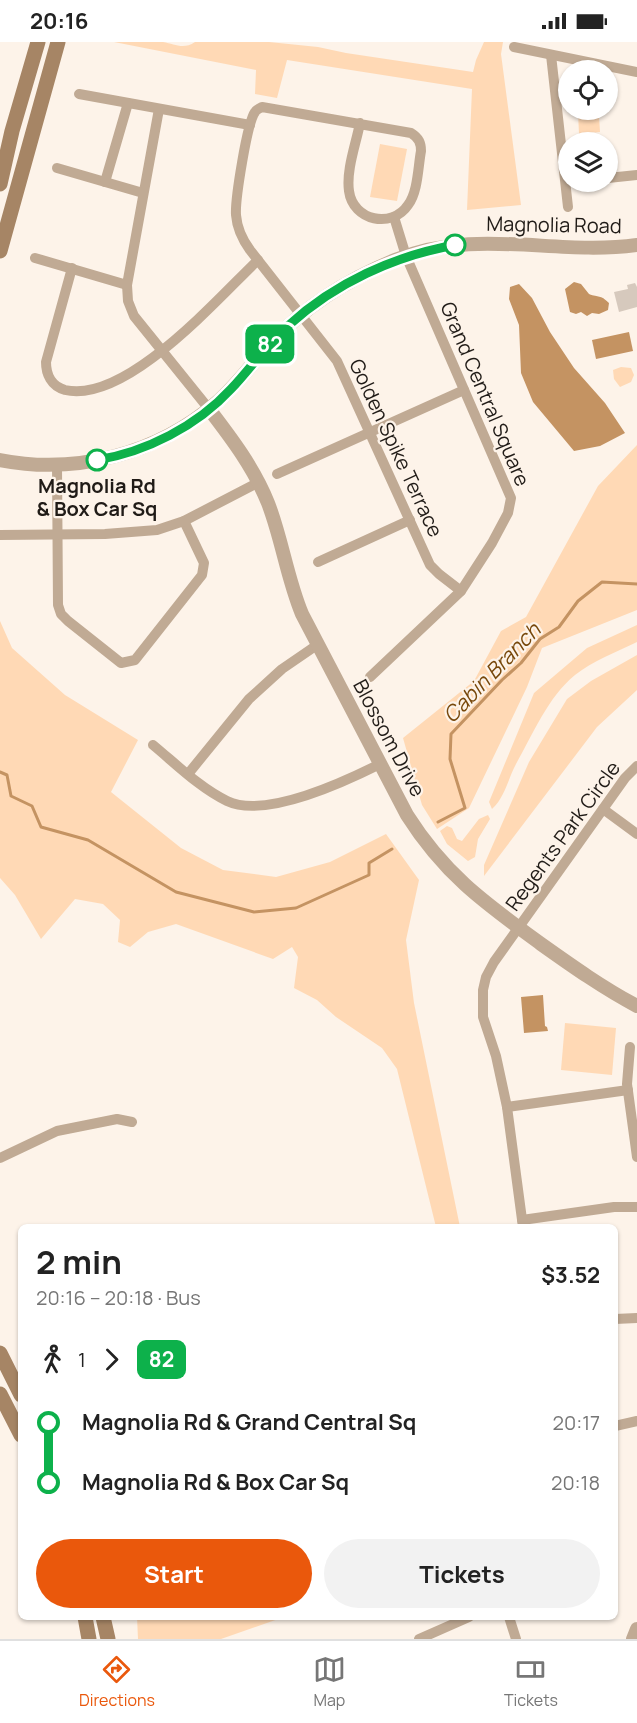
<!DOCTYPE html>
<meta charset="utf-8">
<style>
:root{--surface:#fff;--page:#f2f2f2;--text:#222;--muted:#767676;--line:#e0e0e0;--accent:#ea580c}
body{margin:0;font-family:Manrope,sans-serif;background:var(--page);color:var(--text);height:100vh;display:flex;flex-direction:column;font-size:22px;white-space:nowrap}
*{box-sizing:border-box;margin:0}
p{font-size:20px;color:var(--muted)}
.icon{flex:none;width:33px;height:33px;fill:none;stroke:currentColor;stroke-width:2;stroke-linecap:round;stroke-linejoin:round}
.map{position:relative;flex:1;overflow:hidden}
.sheet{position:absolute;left:18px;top:1182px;width:600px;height:396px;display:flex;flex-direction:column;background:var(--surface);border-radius:9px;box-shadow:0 2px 4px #0004}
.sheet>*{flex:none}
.badge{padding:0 12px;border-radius:9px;font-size:21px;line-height:39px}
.tools{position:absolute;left:558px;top:18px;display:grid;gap:12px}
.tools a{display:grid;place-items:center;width:60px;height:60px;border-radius:50%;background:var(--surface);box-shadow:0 2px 4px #0004;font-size:30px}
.map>.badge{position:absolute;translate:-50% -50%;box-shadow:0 0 0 3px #fff}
.legs{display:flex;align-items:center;gap:9px;height:66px;padding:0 18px;font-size:20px}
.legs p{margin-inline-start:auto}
.headline{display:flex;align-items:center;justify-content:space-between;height:102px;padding:0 18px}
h1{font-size:33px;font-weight:700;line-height:45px}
.button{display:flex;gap:12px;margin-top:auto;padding:12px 18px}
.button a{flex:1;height:69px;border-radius:36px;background:var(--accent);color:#fff;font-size:24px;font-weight:700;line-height:69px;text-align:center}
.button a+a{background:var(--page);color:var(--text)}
ul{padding:0 18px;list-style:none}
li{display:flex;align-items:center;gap:21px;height:60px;font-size:22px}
li i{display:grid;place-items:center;width:9px;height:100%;margin:0 8px;background:currentColor}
li i::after{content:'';width:15px;height:15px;margin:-8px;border:4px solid;border-radius:50%;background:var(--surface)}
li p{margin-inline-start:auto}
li:first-child i{background:linear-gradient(#0000 50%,currentColor 0)}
li:last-child i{background:linear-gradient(currentColor 50%,#0000 0)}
.status{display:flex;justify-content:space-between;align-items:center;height:42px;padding:0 30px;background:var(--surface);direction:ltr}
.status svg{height:16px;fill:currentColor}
.dock{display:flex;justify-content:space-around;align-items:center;height:84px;border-top:2px solid var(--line);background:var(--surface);font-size:16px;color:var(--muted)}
.dock a{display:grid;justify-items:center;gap:3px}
.dock .selected{color:var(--accent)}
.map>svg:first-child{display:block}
.green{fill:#ffd9b5}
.water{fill:#c49362}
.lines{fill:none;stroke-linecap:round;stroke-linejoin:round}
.stream{stroke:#c49362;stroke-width:3}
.building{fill:#d6c9bd}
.minor{stroke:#c0aa94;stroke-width:10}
.tertiary{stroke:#c0aa94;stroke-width:14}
.secondary{stroke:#a68565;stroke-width:15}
.line-1-casing{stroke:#fff;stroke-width:14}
.line-1{stroke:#0db14b;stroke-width:9}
.stop-1-dot{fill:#fff;stroke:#0db14b;stroke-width:3}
.labels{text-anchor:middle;stroke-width:4.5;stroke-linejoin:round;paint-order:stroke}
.street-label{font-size:20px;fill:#201b17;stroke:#fdf3e9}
.stop-label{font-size:20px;font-weight:bold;fill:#201b17;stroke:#fdf3e9}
.water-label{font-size:21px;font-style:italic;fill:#78480b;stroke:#fdf3e9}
</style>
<div class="status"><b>20:16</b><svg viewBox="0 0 49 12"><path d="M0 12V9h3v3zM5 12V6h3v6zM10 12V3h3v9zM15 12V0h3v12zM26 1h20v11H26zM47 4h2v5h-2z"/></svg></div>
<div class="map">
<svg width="637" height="1597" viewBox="0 0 637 1597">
<rect width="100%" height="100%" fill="#fdf3e9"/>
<g class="green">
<path d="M 114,0 C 130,0 148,0 163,0 C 175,2 183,8 195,0 L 269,0 L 318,5 L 346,11 L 473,30 L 476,18 L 484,0 L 503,0 L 501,12 L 521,163 L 467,168 L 472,47 L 287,18 L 277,56 L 255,52 L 256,28 Z"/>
<polygon points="578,70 599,74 600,90 579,92"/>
<polygon points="380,102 407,107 397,159 370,155"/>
<polygon points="621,325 631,326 634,333 631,340 620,345 614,337 613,328"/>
<polygon points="637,403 637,568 542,606 527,645 469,766 437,787 422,763 403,696 474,639 501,589 526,575 598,444"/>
<polygon points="0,579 12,606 65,653 138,698 111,750 181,806 223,828 276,835 330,820 386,792 419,838 406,898 414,961 460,1185 436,1185 397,1027 382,1006 336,975 317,958 294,946 298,915 292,905 273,917 176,882 148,890 130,905 118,900 120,878 103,862 75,857 41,897 15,853 0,836"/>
<path d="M 637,583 L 637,600 C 616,610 593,619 575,633 C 548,655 533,692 516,722 C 508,737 505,755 492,767 L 489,760 L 534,651 L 587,606 Z"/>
<polygon points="637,613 637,648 597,685 484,834 484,823 529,720 567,657 591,639"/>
<polygon points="488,773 490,777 478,797 475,815 468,819 447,802 440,789 447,784 452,786 457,797 462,799 479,777"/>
<polygon points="565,981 616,986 612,1033 561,1028"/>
<polygon points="137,1575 284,1575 221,1597 138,1597"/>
</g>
<g class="water">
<path d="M 574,240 L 581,242 L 589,252 C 599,256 600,252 609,261 L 608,268 L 599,272 L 592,271 L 587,274 L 581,270 L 576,272 L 570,270 L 565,247 Z"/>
<polygon points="519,242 532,256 550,290 574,326 605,361 625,391 600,404 574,409 533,360 521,331 519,283 509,257 510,245"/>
<polygon points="629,290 633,309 596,317 592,298"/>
<polygon points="543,953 545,984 547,985 548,989 524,991 521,955"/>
</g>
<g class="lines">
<g class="stream">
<polyline points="0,730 7,733 11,754 32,764 41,785 88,798 176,850 254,870 296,866 369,833 369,821 392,807"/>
<polyline points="438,780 465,766 450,717 451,692 502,638 521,621 540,597 559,585 578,559 602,540 637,542"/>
</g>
</g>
<polygon class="building" points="635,241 637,245 637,265 619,270 614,250 628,247 627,243"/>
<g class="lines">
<g class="minor">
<polyline points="514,5 637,30"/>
<polyline points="551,13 568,165"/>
<polyline points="79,52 250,83"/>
<polyline points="159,67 127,243 128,259 134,274 209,367"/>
<path d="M 360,81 C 356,102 346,128 349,149 C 353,179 392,187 408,163 C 418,150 418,125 421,109 C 421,101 419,96 411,91 L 262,65 C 260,66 256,68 255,70 C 247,81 235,158 236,173 C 237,186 242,197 250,208 L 337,319 L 430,523 L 439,532 L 461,549"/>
<polyline points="57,126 143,151"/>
<polyline points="608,136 637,133"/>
<polyline points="105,140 128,61"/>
<polyline points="35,216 127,243"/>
<path d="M 72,226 L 46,320 C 46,332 51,344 65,348 C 126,362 217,257 258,218"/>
<polyline points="57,423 58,563 61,572 68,579 121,621 135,618 202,533 204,521 184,479"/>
<polyline points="277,432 464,348"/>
<polyline points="0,493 105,492 157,488 184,479 259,440"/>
<polyline points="318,520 410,478"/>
<polyline points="370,635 461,549 492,501 508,471 511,456 406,214 394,175"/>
<path d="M 153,703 C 176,722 200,746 227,759 C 265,777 344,740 380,722"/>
<polyline points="188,732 249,657 282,627 317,603"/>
<polyline points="603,767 637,792"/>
<polyline points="630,1005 627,1042 637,1115"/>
<polyline points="507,1065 628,1048"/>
<polyline points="0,1116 57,1089 117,1077 132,1080"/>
<polyline points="522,1178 614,1165 637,1165"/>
<polyline points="523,1185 507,1065 496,1014 483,975 483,948 486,935 494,920 625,736 637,724"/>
<polyline points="615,1277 637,1276"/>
<polyline points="615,1384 637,1379"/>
<polyline points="509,1575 516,1597"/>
<polyline points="419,1597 469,1575"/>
</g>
<g class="tertiary">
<path d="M 209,367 C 232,397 254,426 268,461 C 282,497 287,536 302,572 L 407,773 C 445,833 485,861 541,902 C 572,924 603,946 637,964"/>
<path d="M 0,418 C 76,433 157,412 216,361 C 237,343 252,321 271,301 C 304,265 349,237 395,218 C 477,185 554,214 637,203"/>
<polyline points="633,1597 637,1587"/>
</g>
<g class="secondary">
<polyline points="0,142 12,89 38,0"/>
<polyline points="0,209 58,0"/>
<polyline points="0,1311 21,1353"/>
<polyline points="0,1352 21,1393"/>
<polyline points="85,1575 89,1597"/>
<polyline points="103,1575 108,1597"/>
</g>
</g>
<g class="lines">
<g class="line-1-casing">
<path id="line-1" d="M 97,418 C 146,410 197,384 231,347 C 251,326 267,302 289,283 C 335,241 394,214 455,203"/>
</g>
<use href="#line-1" class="line-1"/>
</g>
<g class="stop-1-dot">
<circle cx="455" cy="203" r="10"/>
<circle cx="97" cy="418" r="10"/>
</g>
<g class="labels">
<g class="street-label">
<text transform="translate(554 183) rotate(1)" y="7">Magnolia Road</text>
<text transform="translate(485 352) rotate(67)" y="7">Grand Central Square</text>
<text transform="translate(396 406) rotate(65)" y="7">Golden Spike Terrace</text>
<text transform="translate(389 696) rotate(62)" y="7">Blossom Drive</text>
<text transform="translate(563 794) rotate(-54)" y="7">Regents Park Circle</text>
</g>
<g class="stop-label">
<text x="97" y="451">Magnolia Rd<tspan x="97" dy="23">&amp; Box Car Sq</tspan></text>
</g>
<g class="water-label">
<text transform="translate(492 631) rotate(-46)" y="7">Cabin Branch</text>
</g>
</g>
</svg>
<div class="tools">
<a><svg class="icon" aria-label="locate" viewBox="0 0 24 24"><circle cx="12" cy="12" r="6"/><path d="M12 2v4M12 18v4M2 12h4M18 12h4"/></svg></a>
<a><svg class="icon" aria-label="layers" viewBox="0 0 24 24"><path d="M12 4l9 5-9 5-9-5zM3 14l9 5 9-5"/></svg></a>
</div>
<b class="badge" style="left:270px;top:302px;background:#0db14b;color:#fff">82</b>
<section class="sheet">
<div class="headline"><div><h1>2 min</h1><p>20:16 – 20:18 · Bus</p></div><b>$3.52</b></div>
<div class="legs"><svg class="icon" aria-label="walk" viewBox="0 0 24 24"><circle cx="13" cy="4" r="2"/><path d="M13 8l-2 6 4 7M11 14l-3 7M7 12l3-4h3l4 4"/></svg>1<svg class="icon" aria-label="forward" viewBox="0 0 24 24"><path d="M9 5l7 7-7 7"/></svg><b class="badge" style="background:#0db14b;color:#fff">82</b></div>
<ul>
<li><i style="color:#0db14b"></i><b>Magnolia Rd &amp; Grand Central Sq</b><p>20:17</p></li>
<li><i style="color:#0db14b"></i><b>Magnolia Rd &amp; Box Car Sq</b><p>20:18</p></li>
</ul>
<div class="button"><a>Start</a><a>Tickets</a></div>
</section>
</div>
<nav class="dock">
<a class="selected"><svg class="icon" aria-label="directions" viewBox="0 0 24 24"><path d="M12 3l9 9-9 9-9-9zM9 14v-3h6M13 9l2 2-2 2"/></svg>Directions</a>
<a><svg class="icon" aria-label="map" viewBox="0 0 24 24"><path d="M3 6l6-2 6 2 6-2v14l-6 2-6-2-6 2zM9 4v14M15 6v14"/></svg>Map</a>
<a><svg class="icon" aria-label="tickets" viewBox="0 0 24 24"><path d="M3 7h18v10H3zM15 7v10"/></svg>Tickets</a>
</nav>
